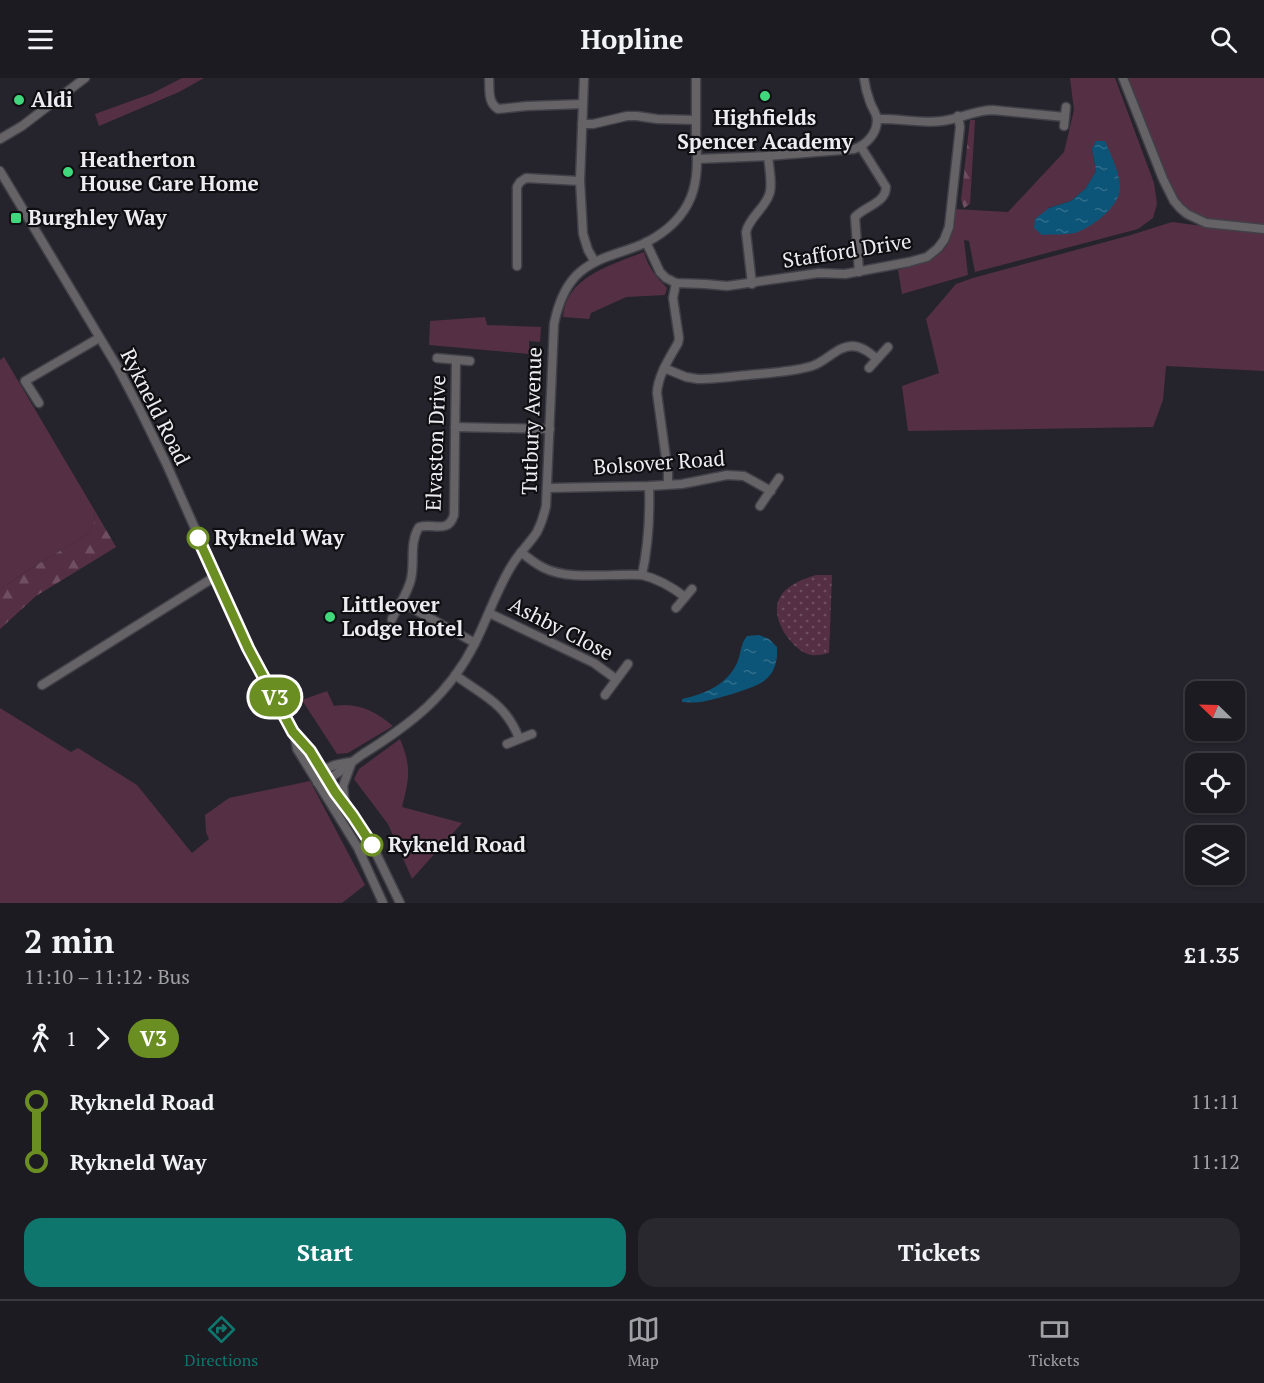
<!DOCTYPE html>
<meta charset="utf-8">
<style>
:root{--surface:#1c1b21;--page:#29282e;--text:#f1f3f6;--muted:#a0a1a5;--line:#3a393f;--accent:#0f766e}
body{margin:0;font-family:"PT Serif",serif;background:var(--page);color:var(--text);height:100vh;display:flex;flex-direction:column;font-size:22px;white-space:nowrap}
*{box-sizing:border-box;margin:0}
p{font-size:20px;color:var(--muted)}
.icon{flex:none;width:33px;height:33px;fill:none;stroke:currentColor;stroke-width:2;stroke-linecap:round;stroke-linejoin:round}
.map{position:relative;height:825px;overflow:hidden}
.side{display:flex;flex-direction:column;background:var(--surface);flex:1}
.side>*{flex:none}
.badge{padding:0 12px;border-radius:20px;font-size:21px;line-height:39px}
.needle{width:39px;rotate:293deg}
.fabs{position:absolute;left:1185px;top:603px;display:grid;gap:12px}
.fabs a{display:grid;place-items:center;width:60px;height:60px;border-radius:12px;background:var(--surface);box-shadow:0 2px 4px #0004,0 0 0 2px var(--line);font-size:30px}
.map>.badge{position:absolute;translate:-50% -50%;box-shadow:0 0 0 3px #fff}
.legs{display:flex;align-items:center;gap:9px;height:66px;padding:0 24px;font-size:20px}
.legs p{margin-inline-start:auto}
.headline{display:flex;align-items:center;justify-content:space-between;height:102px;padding:0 24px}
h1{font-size:33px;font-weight:700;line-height:45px}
.action{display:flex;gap:12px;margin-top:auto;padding:12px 24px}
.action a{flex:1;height:69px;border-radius:18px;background:var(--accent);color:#fff;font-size:24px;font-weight:700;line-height:69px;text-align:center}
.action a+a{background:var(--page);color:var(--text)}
ul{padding:0 24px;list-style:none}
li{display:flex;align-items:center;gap:21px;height:60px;font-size:22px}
li i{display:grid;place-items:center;width:9px;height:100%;margin:0 8px;background:currentColor}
li i::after{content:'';width:15px;height:15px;margin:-8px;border:4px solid;border-radius:50%;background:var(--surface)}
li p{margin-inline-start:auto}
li:first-child i{background:linear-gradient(#0000 50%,currentColor 0)}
li:last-child i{background:linear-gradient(currentColor 50%,#0000 0)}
header{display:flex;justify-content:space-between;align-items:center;height:78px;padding:0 24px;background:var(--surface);font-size:27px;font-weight:700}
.tab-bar{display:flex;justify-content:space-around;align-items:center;height:84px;border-top:2px solid var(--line);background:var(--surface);font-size:16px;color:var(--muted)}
.tab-bar a{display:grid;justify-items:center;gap:3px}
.tab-bar .on{color:var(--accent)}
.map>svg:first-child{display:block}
.green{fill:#553044;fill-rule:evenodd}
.forest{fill:url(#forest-firs)}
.park{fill:url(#park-dots)}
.water{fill:url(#water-ripples)}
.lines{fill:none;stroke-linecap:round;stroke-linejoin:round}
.minor-casing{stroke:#414048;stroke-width:11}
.minor{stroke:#656366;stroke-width:8}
.line-1-casing{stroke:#fff;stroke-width:14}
.line-1{stroke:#6b8e23;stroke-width:9}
.poi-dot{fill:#41d77c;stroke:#0f0e11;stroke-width:2}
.stop-1-dot{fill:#fff;stroke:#6b8e23;stroke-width:3}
.labels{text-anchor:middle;stroke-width:4.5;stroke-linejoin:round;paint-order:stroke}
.poi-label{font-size:21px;font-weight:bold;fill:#ececf1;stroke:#0f0e11;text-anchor:start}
.street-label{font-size:21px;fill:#ececf1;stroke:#0f0e11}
.stop-label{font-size:21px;font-weight:bold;fill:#ececf1;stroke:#0f0e11;text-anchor:start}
</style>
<header><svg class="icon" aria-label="menu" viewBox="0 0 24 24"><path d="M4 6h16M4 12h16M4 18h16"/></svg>Hopline<svg class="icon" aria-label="search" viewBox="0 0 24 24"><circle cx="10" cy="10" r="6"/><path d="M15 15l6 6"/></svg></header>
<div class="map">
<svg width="1264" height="825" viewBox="0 0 1264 825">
<defs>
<pattern id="forest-firs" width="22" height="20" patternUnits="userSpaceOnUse" patternTransform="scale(1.5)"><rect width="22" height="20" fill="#553044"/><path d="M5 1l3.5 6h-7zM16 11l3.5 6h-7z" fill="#6e4e5f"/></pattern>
<pattern id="park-dots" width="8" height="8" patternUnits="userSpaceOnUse" patternTransform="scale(1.5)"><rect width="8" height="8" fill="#553044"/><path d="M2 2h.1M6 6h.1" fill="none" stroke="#6e4e5f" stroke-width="1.8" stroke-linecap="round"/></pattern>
<pattern id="water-ripples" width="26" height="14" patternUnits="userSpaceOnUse" patternTransform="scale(1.5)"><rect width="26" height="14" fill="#0c5578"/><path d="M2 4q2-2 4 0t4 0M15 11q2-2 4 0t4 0" fill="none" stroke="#306e8c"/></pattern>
</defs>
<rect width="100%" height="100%" fill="#25242c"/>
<g class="green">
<polygon points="182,0 204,0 179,14 99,48 95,36 153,15"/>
<path d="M 1070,0 L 1115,0 L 1154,105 L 1157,126 L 1153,140 L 1138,151 L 975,194 L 969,163 L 964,162 L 968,197 L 902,216 L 898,192 C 914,187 935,184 946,169 C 953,159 952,142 954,131 L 1008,134 L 1064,74 L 1074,32 ZM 1096,64 L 1108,133 L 1090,147 L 1074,155 L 1048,130 L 1071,123 L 1086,110 L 1096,93 L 1092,71 Z"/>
<polygon points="1123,0 1264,0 1264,151 1206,145 1180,130"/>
<polygon points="1172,144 1264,156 1264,293 1166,288 1163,322 1153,349 908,353 902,308 939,295 926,241 956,206 973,200 1131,157"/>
<path d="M 644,174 C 648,189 656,199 667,210 L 665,217 L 626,219 L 591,235 L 589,241 L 563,239 C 566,198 612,187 644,174 Z"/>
<polygon points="485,239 487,247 541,249 540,264 529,263 529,269 540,270 540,277 429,267 430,243"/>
<polygon points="4,279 95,433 94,444 88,456 33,489 5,508 0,512 0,282"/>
<path d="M 327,613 L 334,628 C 357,624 375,633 393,648 L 348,675 L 337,676 L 302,622 Z"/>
<polygon points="0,630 71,674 78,670 137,707 192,775 209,761 206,754 205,737 229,720 310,703 365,807 342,825 0,825"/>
<path d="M 400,661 C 412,689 409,701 402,729 L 462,745 L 412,801 L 388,746 L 354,701 L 359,691 Z"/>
</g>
<g class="forest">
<polygon points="970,42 975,42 970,126 964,130 961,122"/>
<polygon points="95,433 116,469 36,518 0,551 0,512 5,508 33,489 88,456 94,444"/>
</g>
<path class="park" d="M 816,497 L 832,497 L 829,575 C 822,577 813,579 805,575 C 789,567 769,538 780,519 C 787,507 803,501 816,497 Z"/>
<g class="water">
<path d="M 1096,63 L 1105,63 C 1111,77 1118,91 1120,107 C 1122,127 1093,149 1075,155 C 1065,157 1053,156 1042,157 L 1034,150 L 1035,141 L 1049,130 L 1071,123 L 1086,110 L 1096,93 L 1092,71 Z"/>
<path d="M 759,557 L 769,561 L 777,569 C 778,582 775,595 764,603 C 756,610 713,622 701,624 C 695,625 688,624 682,624 L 682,621 C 704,616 726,608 737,585 C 741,577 740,566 747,558 Z"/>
</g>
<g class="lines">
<g class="minor-casing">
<g id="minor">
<path d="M 489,0 C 490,11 487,24 498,31 L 527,28 L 583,26"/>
<polyline points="584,0 580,103 582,138 583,156 588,172 595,184"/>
<polyline points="1123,0 1163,101 1174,123 1180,130 1187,136 1206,145 1264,151"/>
<path d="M 877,41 C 899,40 921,46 942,43 C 960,41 975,32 993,32 L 1065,39"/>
<polyline points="582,46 593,46 627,38 637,38 657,41 696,42"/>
<polyline points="1064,48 1066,29"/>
<polyline points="0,61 22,48 85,0"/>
<path d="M 697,81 L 768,78 L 854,71 C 866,67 877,56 877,42 C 877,36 872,30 870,24 C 867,16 865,8 864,0"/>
<polyline points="0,93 118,290 140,332 166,385 248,570 293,654 310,673 335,714 361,750 372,767 400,825"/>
<polyline points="646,164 660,194 666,200 676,205 705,206 727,208 819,195 845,196 909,184 927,179 938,170 944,162 949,149 959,58 960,49 958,38"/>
<polyline points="517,188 517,109 520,104 526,100 580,103"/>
<path d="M 859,194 L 855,139 C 865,128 886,125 886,109 L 861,69"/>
<path d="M 752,206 L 746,154 C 749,140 764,131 769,117 C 773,108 769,89 768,78"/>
<polyline points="437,280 470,283"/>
<path d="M 664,290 L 686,299 L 698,301 C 715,301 731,299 748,297 C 769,295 792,294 812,288 C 827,283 837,268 853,268 C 863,269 870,275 877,281"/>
<polyline points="869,290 888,269"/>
<polyline points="39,325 25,303 99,260"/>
<polyline points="455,349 550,351"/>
<path d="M 668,406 L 668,395 L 657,315 C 658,297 669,281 678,265 L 679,260 L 673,220 L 676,205"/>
<polyline points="547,410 649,408 682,406 727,397 744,398 771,413"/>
<polyline points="760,428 779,400"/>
<path d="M 521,474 C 528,480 536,486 544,490 C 569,503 614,495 642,497 C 659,501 672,509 685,519"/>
<path d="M 642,497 C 648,469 650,437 649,408"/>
<polyline points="401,524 475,565"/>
<polyline points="676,530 692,511"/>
<polyline points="489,535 594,585 616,601"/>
<path d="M 392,541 C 398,528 408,515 411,501 C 415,484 409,465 419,449 C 434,445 448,456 454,437 L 456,282"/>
<path d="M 455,597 C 484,618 505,625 519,660"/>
<polyline points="42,607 216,498"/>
<polyline points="605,617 628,586"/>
<polyline points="294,654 297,671 358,770 383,825"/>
<polyline points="507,666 532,656"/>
<path d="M 320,698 C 326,687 339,686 351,684"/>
<path d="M 317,704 C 335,701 348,686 363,676 C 411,646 449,617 475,565 C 488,539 497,511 512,487 C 519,475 530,465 537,454 C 541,446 544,437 546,428 L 554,246 C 558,226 565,207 580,194 C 600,177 625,175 647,164 C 666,154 683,139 691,119 C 699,99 697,76 696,55 C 696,37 696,18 696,0"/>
<polyline points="345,726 343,708 351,686"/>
</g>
</g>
<use href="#minor" class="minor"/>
</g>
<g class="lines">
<g class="line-1-casing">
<polyline id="line-1" points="198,460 248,570 293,654 310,673 335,714 353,738 372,767"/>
</g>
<use href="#line-1" class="line-1"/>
</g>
<g class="poi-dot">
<circle cx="765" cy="18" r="6"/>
<circle cx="19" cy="22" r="6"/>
<circle cx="68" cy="94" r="6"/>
<rect x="10" y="134" width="12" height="12" rx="3"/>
<circle cx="330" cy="539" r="6"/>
</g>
<g class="stop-1-dot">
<circle cx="198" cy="460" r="10"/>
<circle cx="372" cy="767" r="10"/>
</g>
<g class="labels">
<g class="poi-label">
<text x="31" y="29">Aldi</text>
<text x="765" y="47" text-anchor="middle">Highfields<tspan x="765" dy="24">Spencer Academy</tspan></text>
<text x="80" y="89">Heatherton<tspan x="80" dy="24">House Care Home</tspan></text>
<text x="28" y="147">Burghley Way</text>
<text x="342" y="534">Littleover<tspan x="342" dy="24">Lodge Hotel</tspan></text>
</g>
<g class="street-label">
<text transform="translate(847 173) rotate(-9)" y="7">Stafford Drive</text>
<text transform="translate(155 329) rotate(63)" y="7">Rykneld Road</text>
<text transform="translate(532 343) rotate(-88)" y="7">Tutbury Avenue</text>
<text transform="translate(436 365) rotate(-88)" y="7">Elvaston Drive</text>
<text transform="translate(659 385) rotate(-4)" y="7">Bolsover Road</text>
<text transform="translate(561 551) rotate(27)" y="7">Ashby Close</text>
</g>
<g class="stop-label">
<text x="214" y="467">Rykneld Way</text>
<text x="388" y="774">Rykneld Road</text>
</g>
</g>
</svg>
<div class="fabs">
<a><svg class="needle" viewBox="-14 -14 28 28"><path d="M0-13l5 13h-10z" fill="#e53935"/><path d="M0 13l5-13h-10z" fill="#a0a1a5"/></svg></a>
<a><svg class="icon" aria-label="locate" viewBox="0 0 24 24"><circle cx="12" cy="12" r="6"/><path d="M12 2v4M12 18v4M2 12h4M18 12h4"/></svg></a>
<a><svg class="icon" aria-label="layers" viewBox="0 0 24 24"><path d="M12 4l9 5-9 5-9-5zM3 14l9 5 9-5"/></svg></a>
</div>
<b class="badge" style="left:275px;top:619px;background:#6b8e23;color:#fff">V3</b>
</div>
<section class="side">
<div class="headline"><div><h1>2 min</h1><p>11:10 – 11:12 · Bus</p></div><b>£1.35</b></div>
<div class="legs"><svg class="icon" aria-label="walk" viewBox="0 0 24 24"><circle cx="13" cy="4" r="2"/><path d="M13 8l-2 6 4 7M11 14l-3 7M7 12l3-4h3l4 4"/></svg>1<svg class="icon" aria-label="forward" viewBox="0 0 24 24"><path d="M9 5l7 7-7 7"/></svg><b class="badge" style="background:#6b8e23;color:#fff">V3</b></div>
<ul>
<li><i style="color:#6b8e23"></i><b>Rykneld Road</b><p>11:11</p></li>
<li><i style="color:#6b8e23"></i><b>Rykneld Way</b><p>11:12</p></li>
</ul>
<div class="action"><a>Start</a><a>Tickets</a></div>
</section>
<nav class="tab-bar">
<a class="on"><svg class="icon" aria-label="directions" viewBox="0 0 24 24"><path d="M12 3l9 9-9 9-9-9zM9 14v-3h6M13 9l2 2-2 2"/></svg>Directions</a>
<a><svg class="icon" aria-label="map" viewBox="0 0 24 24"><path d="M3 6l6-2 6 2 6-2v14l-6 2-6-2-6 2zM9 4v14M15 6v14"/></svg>Map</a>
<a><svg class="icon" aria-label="tickets" viewBox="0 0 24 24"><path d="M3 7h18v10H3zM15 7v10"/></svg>Tickets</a>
</nav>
